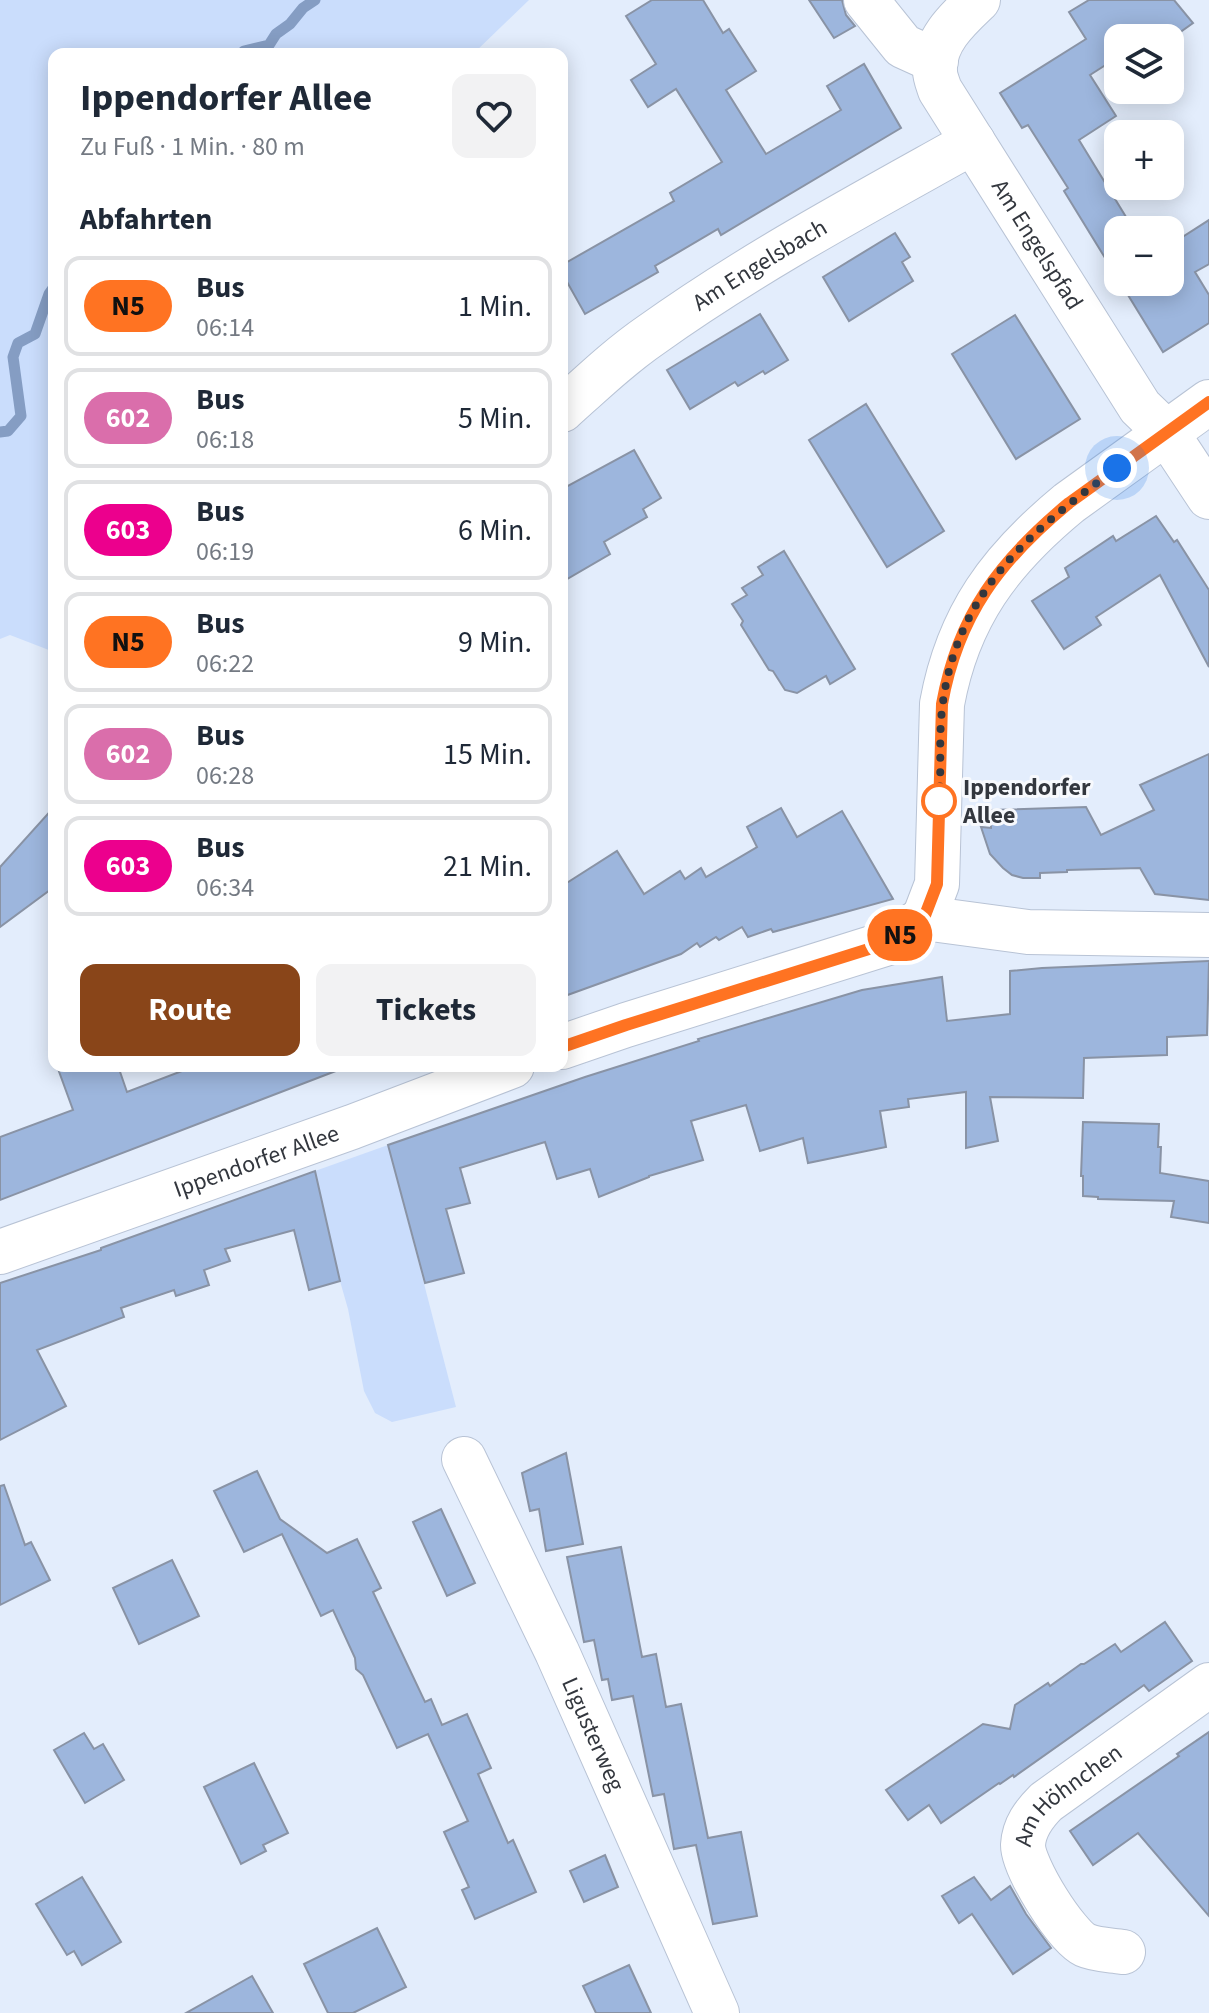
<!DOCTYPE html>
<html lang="de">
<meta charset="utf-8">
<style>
:root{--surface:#fff;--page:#f2f2f3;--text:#1f2937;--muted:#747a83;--line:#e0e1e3;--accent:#894519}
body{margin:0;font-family:"Source Sans 3",sans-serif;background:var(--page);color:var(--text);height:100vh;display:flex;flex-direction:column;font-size:30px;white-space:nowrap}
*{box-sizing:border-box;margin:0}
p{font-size:26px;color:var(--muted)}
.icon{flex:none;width:44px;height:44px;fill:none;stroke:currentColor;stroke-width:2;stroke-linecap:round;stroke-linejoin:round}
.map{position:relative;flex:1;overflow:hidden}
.panel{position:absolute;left:48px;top:48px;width:520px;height:1024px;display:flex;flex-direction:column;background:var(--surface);border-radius:16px;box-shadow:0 4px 20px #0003}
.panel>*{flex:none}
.badge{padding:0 16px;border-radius:26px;font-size:28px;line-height:52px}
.controls{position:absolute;left:1104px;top:24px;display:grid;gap:16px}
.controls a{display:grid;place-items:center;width:80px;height:80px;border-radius:16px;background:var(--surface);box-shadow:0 4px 20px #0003;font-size:40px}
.you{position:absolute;width:40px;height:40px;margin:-20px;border:6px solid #fff;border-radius:50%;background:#1a73e8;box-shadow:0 0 0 12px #1a73e833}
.map>.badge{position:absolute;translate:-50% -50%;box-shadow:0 0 0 4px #fff}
h2{padding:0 32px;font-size:30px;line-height:72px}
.round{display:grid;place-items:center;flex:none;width:84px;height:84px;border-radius:16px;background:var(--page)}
.head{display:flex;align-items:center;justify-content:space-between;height:136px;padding:0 32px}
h1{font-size:38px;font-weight:700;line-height:60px}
.cta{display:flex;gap:16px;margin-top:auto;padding:16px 32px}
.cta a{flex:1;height:92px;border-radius:16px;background:var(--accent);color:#fff;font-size:32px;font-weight:700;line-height:92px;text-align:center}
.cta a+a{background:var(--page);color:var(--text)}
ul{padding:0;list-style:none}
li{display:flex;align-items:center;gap:24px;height:100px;margin:0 16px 12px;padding:0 16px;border:4px solid var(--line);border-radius:16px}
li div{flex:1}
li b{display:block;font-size:30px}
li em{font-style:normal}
li .badge{min-width:88px;font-weight:700;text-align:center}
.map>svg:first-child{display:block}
.green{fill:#caddfc}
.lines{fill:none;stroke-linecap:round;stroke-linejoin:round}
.stream{stroke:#859dc3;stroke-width:11}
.building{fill:#9db6dd;stroke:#8993a5;stroke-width:2}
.minor-casing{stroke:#b8c3d5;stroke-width:46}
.minor{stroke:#fff;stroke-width:44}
.line-casing{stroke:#fff;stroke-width:18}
.line{stroke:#ff7322;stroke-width:12}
.walk{stroke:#33373e;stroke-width:8;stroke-dasharray:0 14.4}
.stop-dot{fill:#fff;stroke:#ff7322;stroke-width:4}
.labels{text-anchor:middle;stroke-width:6;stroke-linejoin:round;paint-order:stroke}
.street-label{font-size:24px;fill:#33373e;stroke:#f7f9fd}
.stop-label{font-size:24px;font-weight:bold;fill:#33373e;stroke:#f7f9fd;text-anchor:start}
</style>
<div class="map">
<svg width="1209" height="2013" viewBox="0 0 1209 2013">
<rect width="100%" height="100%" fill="#e3edfc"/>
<g class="green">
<polygon points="0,0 529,0 473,54 54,54 54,652 10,635 0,639"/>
<polygon points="388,1145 456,1407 392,1422 375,1413 364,1391 348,1309 340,1281 315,1171"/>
</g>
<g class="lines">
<g class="stream">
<polyline points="241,54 244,51 269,45 276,34 290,24 303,8 315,0"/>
<polyline points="0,432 8,431 21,416 13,357 18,343 35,334 49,294 54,287"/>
</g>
</g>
<g class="building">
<polygon points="652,0 703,0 723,33 729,29 756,71 726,90 766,154 841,110 827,86 864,64 901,128 721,235 718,229 655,266 658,272 585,314 562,273 562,265 674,201 670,193 722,162 676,89 648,107 631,80 656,64 626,16"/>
<polygon points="809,0 842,0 846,15 855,26 834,38"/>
<polygon points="1089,0 1174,0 1193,23 1172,38 1118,38 1118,57 1090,75 1116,116 1079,140 1134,230 1118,230 1118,279 1064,191 1068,188 1028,125 1022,128 1000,93 1086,39 1069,12"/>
<polygon points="1209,220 1209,264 1195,272 1209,295 1209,323 1163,352 1120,282 1170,282 1170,245"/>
<polygon points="895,233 910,257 902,262 913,281 849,321 823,277"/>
<polygon points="760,314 788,360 765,374 763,371 738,386 735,382 690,409 667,370"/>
<polygon points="1015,315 1080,419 1016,459 952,354"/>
<polygon points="866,404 944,531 887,567 809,440"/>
<polygon points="634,450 661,498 643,509 647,517 604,542 610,554 562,582 562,489"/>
<polygon points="1156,516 1174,542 1177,540 1209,590 1209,667 1160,575 1096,617 1101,625 1064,649 1032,601 1069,577 1065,568 1113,536 1116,541"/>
<polygon points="784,551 855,669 830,684 826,676 797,693 785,690 773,671 769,670 741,625 743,621 732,604 747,595 742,588 763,575 758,567"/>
<polygon points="1209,754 1209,900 1155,894 1140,868 1067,870 1067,872 1040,873 1040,878 1023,878 1012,875 1003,868 990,854 981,827 991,828 991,810 1086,807 1101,835 1154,810 1140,785"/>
<polygon points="54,807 54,887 0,927 0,867"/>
<polygon points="781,808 797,837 842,811 893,899 773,932 771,929 748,937 742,927 719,940 716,937 700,947 697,943 681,954 562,997 562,886 617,851 644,894 680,871 685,879 701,868 706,877 757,847 747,827"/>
<polygon points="1209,961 1207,1035 1167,1037 1167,1055 1084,1058 1083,1098 990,1097 998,1141 966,1148 966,1092 908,1099 909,1107 880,1111 886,1147 808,1163 803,1138 760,1151 746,1105 691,1121 703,1160 649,1176 649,1177 599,1197 590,1169 557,1179 545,1142 460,1168 470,1203 446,1209 464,1273 425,1283 388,1145 585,1077 699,1041 698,1039 862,990 942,977 947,1021 1010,1014 1010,971 1042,968"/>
<polygon points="57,1066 118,1066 127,1092 195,1066 341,1066 341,1069 0,1200 0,1137 73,1110"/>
<polygon points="1083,1122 1159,1124 1158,1147 1161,1147 1160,1173 1209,1181 1209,1223 1171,1217 1174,1201 1098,1199 1098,1197 1083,1196 1083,1176 1081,1176"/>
<polygon points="315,1171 340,1281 309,1290 294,1230 225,1249 230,1261 204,1270 209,1285 176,1296 174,1290 121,1308 124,1317 37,1350 66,1406 0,1440 0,1283 101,1250 101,1248"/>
<polygon points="566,1453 583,1544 546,1551 539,1509 530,1511 522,1473"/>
<polygon points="257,1471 280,1519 327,1553 357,1539 381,1588 373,1592 425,1702 431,1699 442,1725 467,1714 491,1768 478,1774 508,1843 513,1840 536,1892 475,1919 462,1890 469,1887 444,1832 468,1821 428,1734 397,1748 363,1675 356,1669 355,1658 333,1610 321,1616 282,1534 244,1552 214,1491"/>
<polygon points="4,1485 25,1545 31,1542 50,1580 0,1605 0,1486"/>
<polygon points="441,1509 475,1583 447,1596 413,1522"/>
<polygon points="621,1547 642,1657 656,1654 666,1707 681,1704 708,1838 741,1832 757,1916 713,1924 696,1845 674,1849 664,1794 653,1796 633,1696 612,1700 608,1679 602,1680 594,1640 584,1642 567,1557"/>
<polygon points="172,1560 199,1616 139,1644 113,1588"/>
<polygon points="1165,1622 1192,1661 1149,1691 1144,1685 1014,1777 1013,1775 1000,1784 999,1783 941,1823 929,1805 908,1820 886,1790 983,1724 1010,1729 1015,1705 1048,1683 1050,1686 1081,1664 1084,1664 1115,1644 1121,1652"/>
<polygon points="1209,1732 1209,1916 1138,1833 1093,1865 1070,1831 1179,1756 1177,1754"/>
<polygon points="84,1733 94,1749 103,1744 124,1780 85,1803 54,1750"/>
<polygon points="254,1763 288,1833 263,1845 266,1851 241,1864 204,1787"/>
<polygon points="605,1855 618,1887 584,1902 570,1871"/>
<polygon points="82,1877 121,1942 82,1965 74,1951 67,1955 36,1904"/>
<polygon points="974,1877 991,1900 1010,1886 1026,1914 1051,1948 1013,1974 972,1914 959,1923 942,1896"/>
<polygon points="377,1928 406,1987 353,2013 328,2013 304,1964"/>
<polygon points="629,1965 651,2013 596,2013 583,1986"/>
<polygon points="252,1976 273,2013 186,2013"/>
</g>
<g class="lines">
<g class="minor-casing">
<g id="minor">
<polyline points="866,0 903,46 936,61"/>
<path id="s1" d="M 978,0 C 959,18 933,41 935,71 C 935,77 938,84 940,90 L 1140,407 L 1166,432 L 1209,497"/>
<path id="s2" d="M 562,410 C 591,384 619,357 651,335 C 753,262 864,203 973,142"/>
<path d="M 924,918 L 937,884 L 942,704 C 958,616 1000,560 1069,503 L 1209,402"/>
<polyline points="562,1047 626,1025 888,943 924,918 1028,932 1209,935"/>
<path id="s3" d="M 0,1252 L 352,1127 L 512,1066"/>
<path id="s4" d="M 464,1459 L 557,1652 L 717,2013"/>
<path id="s5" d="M 1123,1952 C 1111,1950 1096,1950 1085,1945 C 1066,1936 1023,1867 1023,1845 C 1024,1827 1034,1814 1046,1802 L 1209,1685"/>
</g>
</g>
<use href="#minor" class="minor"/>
</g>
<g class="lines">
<g class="line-casing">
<path id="line" d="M 562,1047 L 626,1025 L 888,943 L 924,918 L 937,884 L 942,704 C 958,615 1000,560 1069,503 L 1209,402"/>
</g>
<use href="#line" class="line"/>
<path class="walk" d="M 939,801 C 942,768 938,735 943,702 C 958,590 1032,530 1117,468"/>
</g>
<circle class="stop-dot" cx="939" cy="801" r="16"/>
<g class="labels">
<g class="street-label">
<text dy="8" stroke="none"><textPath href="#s1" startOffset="288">Am Engelspfad</textPath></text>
<text dy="8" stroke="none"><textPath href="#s2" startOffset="246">Am Engelsbach</textPath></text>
<text dy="8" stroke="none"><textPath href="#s3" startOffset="272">Ippendorfer Allee</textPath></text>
<text dy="8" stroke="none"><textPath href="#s4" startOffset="304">Ligusterweg</textPath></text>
<text dy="8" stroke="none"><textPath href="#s5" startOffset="228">Am Höhnchen</textPath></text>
</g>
<g class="stop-label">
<text x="963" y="795">Ippendorfer<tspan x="963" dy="28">Allee</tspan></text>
</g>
</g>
</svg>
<div class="controls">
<a><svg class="icon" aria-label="layers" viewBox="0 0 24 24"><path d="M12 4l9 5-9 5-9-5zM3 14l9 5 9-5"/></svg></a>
<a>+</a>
<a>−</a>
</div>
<div class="you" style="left:1117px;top:468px"></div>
<b class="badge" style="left:900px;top:935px;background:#ff7322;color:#111">N5</b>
<section class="panel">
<div class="head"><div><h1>Ippendorfer Allee</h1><p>Zu Fuß · 1 Min. · 80 m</p></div><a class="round"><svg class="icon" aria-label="heart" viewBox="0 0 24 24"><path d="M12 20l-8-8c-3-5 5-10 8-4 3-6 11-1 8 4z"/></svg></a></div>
<h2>Abfahrten</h2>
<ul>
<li><span class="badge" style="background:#ff7322;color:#111">N5</span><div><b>Bus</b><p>06:14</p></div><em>1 Min.</em></li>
<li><span class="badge" style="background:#da6eab;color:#fff">602</span><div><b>Bus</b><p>06:18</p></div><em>5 Min.</em></li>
<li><span class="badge" style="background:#ec008d;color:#fff">603</span><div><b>Bus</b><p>06:19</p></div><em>6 Min.</em></li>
<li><span class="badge" style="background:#ff7322;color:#111">N5</span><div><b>Bus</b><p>06:22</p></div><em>9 Min.</em></li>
<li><span class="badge" style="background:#da6eab;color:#fff">602</span><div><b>Bus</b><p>06:28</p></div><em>15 Min.</em></li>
<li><span class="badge" style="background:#ec008d;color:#fff">603</span><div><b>Bus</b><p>06:34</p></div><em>21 Min.</em></li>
</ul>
<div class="cta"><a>Route</a><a>Tickets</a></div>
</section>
</div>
